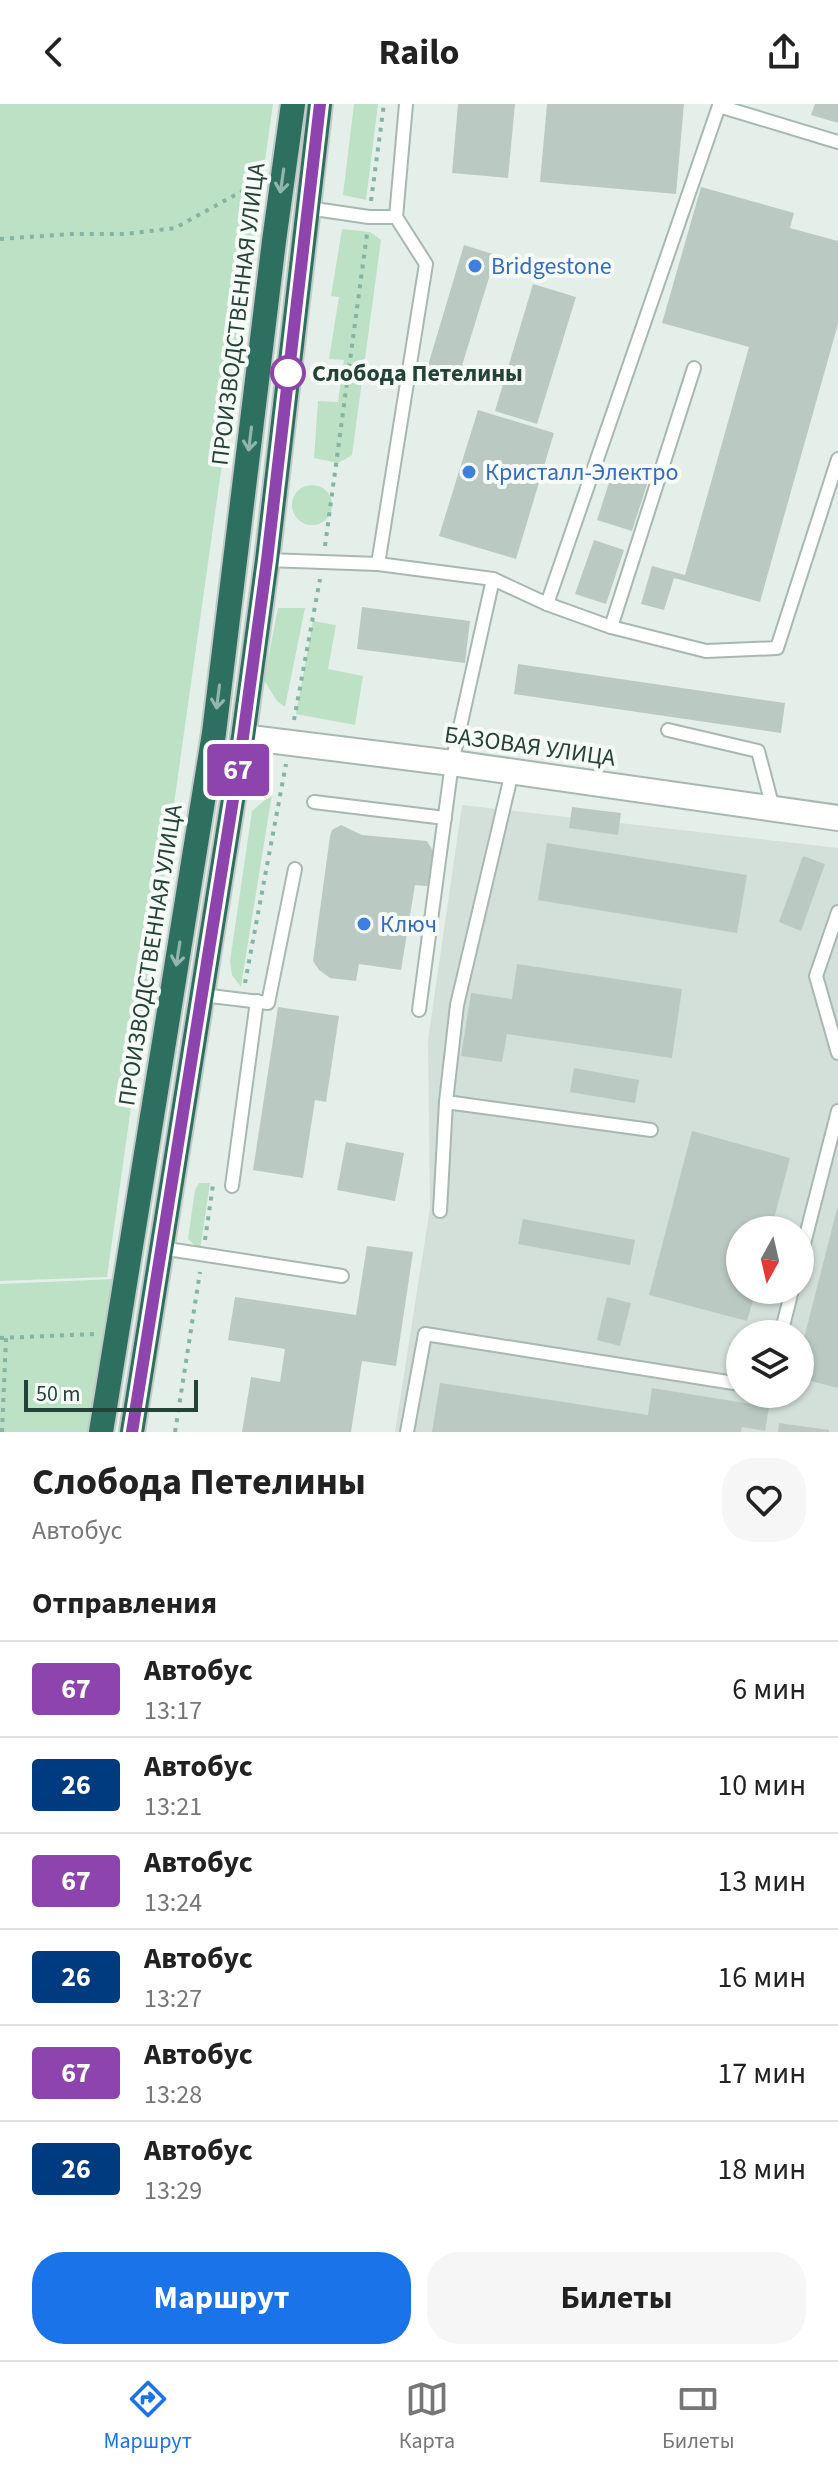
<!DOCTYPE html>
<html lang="ru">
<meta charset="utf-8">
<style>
:root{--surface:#fff;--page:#f6f6f6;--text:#222;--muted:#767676;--line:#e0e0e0;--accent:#1a73e8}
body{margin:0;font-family:"Source Sans 3",sans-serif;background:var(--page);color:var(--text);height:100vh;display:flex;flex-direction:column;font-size:30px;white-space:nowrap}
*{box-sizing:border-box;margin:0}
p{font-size:26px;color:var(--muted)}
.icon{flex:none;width:44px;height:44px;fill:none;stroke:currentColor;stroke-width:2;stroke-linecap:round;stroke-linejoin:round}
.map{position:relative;height:1328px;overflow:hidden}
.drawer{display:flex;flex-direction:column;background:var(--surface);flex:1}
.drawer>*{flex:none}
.badge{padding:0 16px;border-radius:6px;font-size:28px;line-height:52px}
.needle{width:52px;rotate:188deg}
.fabs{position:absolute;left:726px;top:1112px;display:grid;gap:16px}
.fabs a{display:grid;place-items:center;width:88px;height:88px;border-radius:50%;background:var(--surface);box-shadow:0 2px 6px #0004;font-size:40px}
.scale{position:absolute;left:24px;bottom:20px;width:174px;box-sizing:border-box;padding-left:8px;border:4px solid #234238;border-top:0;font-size:22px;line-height:28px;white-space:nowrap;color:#234238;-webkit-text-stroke:6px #f6fbf8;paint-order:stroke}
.map>.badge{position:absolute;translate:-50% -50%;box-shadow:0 0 0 4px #fff}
h2{padding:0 32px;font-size:30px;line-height:72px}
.round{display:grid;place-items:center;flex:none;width:84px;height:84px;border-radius:32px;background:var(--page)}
.summary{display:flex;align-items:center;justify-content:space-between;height:136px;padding:0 32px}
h1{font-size:38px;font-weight:700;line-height:60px}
.action{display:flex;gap:16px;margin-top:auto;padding:16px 32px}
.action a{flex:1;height:92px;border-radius:32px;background:var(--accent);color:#fff;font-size:32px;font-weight:700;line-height:92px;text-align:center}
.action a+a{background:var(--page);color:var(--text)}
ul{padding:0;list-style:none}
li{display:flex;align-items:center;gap:24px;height:96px;padding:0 32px;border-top:2px solid var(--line)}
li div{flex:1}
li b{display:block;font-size:30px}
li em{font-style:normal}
li .badge{min-width:88px;font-weight:700;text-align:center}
header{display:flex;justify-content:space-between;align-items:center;height:104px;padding:0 32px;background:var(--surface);font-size:36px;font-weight:700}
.dock{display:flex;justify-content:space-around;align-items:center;height:112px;border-top:2px solid var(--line);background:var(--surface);font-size:22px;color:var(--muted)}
.dock a{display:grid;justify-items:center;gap:4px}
.dock .current{color:var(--accent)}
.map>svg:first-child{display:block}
.built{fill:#d3dfd9;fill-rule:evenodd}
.green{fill:#bde1c5}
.building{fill:#bacac3}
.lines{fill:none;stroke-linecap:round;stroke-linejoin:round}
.lane-casing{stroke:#a7b8b1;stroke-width:16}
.street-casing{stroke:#a7b8b1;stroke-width:28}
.highway-casing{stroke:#c1cac7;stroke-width:28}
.path{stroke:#84b4a3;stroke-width:4;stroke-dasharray:4 6;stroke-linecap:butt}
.lane{stroke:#fff;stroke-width:12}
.street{stroke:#fff;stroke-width:24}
.highway{stroke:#2d705f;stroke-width:24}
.oneway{stroke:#92b6ac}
.line-casing{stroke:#fff;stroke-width:18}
.line{stroke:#8e44ad;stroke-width:12}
.shop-dot{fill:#3f7fe0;stroke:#f6fbf8;stroke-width:3}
.stop-dot{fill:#fff;stroke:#8e44ad;stroke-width:4}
.labels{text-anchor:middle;stroke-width:8;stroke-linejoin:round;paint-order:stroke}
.shop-label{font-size:24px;fill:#366cbe;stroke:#f6fbf8;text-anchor:start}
.street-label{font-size:24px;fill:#234238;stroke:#f6fbf8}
.stop-label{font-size:24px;font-weight:bold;fill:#234238;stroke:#f6fbf8;text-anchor:start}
</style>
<header><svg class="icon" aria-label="back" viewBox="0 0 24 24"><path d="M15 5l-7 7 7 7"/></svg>Railo<svg class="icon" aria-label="share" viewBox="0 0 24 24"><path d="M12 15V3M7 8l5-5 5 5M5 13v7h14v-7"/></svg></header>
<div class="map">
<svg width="838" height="1328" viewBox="0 0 838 1328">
<rect width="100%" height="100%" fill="#e5efea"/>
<path class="built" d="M 462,701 L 838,744 L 838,1328 L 395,1328 L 430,1104 L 428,936 ZM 740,1126 L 800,1126 L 800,1186 L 740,1186 ZM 740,1230 L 800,1230 L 800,1290 L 740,1290 Z"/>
<g class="green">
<polygon points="0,0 273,0 107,1173 0,1177"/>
<polygon points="354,0 378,0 366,96 343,91"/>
<polygon points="342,125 370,128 381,136 352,351 338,359 314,354 318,297 338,298 344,256 329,255 339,193 331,192"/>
<circle cx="312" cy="401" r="20"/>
<polygon points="278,504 305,504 285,603 277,597 264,576"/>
<polygon points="313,517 336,521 328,565 363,572 355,621 296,610"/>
<polygon points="272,690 241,882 241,883 232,871 230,857 252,707"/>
<polygon points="199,1079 210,1079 200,1146 188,1135 195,1086"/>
<polygon points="114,1175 90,1328 0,1328 0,1180"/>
</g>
<g class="building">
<polygon points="458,0 515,0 508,74 452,69"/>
<polygon points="547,0 684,0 676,90 540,78"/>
<polygon points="815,0 838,0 838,19 811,11"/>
<polygon points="701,83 794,109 790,124 838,137 838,220 760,498 674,474 664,506 641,500 652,462 685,471 749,243 662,219"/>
<polygon points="464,141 496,151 457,278 426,268"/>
<polygon points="533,180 576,193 537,320 495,307"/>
<polygon points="478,306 554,329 516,455 439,432"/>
<polygon points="615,360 650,371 632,427 597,416"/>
<polygon points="594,436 624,446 606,500 575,490"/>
<polygon points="362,503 470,517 465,559 357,545"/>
<polygon points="518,560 785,599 781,629 514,590"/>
<polygon points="572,703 621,709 618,731 569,724"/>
<polygon points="341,721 362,731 427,737 439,757 435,783 415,781 401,866 359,860 356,877 330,874 319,866 313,857 330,732 332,726"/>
<polygon points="547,739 747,771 737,829 538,796"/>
<polygon points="803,752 825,760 801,827 779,818"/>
<polygon points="517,860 682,885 672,954 507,930 502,958 461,952 471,889 512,895"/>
<polygon points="278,903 339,912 326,998 315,996 303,1074 253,1066"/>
<polygon points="574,964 639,976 635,999 570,988"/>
<polygon points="692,1027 790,1054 771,1126 740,1126 740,1186 756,1186 747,1217 649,1191"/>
<polygon points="346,1038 404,1049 395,1097 337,1086"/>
<polygon points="837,1105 838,1105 838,1284 800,1274 800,1250"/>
<polygon points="523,1115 635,1136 630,1161 518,1140"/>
<polygon points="367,1142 413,1148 396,1262 362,1257 351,1328 242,1328 251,1273 280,1278 285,1245 228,1236 235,1193 356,1211"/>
<polygon points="607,1193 631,1199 620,1242 597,1236"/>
<polygon points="440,1279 648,1311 652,1284 769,1303 765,1327 742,1323 741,1328 432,1328"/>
<polygon points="779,1319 829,1326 829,1328 778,1328"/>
</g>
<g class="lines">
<g class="lane-casing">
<g id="lane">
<polyline points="308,104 369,113 396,113"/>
<polyline points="267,456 378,460 493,475"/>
<polyline points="378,460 426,160 396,113 406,0"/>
<polyline points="547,500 611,523 694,264"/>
<polyline points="611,523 706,547 777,544 838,355"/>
<polyline points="668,626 758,647 773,704"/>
<polyline points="512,668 457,901 446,998 651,1026"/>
<polyline points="314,698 445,714"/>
<polyline points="838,808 816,872 838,949"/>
<polyline points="202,891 268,899 295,765"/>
<polyline points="419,906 452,659 493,475 547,500 719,2 838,38"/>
<polyline points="232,1082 257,897"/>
<polyline points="440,1107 446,998"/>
<polyline points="161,1144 342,1172"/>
<polyline points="800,1155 838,1007"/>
<polyline points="781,1230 792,1186"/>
<polyline points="407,1328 425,1230 740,1280"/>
</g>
</g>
<g class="street-casing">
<polyline id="street" points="243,633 452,659 838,714"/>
</g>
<g class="highway-casing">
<g id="highway">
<polyline points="101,1328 214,629 274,137 293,0"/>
<polyline points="132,1328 243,633 267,456 320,0"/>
</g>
</g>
<g class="path">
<polyline points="371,97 384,0"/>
<polyline points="0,135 71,130 126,130 175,124 257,79"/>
<polyline points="325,442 367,130"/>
<polyline points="294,616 320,475"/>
<polyline points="245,879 286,660"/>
<polyline points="205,1136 213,1081"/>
<polyline points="0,1234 94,1230"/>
<polyline points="2,1328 6,1234"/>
<polyline points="175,1328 200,1168"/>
</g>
<use href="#lane" class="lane"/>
<use href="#street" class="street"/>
<use href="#highway" class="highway"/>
</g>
<defs><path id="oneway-shaft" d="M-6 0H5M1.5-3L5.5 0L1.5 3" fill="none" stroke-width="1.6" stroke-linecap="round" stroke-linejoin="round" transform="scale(2)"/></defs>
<g class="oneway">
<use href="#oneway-shaft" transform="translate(282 77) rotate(98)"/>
<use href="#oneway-shaft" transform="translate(250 335) rotate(97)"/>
<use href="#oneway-shaft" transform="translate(218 593) rotate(97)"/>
<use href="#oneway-shaft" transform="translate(178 850) rotate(99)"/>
</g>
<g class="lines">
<g class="line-casing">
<polyline id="line" points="132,1328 243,633 267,456 320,0"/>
</g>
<use href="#line" class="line"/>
</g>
<g class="shop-dot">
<circle cx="475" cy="162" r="8"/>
<circle cx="469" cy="368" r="8"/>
<circle cx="364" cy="820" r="8"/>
</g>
<circle class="stop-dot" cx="288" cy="269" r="16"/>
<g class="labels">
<g class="shop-label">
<text x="491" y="170">Bridgestone</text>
<text x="485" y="376">Кристалл-Электро</text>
<text x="380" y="828">Ключ</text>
</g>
<g class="street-label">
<text transform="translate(238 210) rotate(-83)" y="8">ПРОИЗВОДСТВЕННАЯ УЛИЦА</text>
<text transform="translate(530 642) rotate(8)" y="8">БАЗОВАЯ УЛИЦА</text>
<text transform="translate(150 851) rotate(-81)" y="8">ПРОИЗВОДСТВЕННАЯ УЛИЦА</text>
</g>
<g class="stop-label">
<text x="312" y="277">Слобода Петелины</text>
</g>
</g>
</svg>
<div class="fabs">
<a><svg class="needle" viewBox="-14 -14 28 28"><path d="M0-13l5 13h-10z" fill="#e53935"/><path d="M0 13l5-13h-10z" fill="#767676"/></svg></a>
<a><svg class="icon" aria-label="layers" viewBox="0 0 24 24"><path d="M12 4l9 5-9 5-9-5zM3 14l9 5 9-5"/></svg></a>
</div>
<div class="scale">50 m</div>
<b class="badge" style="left:238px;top:666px;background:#8e44ad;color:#fff">67</b>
</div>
<section class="drawer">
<div class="summary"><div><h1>Слобода Петелины</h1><p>Автобус</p></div><a class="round"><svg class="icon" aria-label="heart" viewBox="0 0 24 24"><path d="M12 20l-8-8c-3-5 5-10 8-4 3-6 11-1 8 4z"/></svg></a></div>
<h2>Отправления</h2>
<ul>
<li><span class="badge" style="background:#8e44ad;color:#fff">67</span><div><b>Автобус</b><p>13:17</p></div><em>6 мин</em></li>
<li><span class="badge" style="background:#003b80;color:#fff">26</span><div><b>Автобус</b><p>13:21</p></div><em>10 мин</em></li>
<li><span class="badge" style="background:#8e44ad;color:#fff">67</span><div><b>Автобус</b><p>13:24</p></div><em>13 мин</em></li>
<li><span class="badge" style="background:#003b80;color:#fff">26</span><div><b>Автобус</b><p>13:27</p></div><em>16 мин</em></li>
<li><span class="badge" style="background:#8e44ad;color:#fff">67</span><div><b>Автобус</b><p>13:28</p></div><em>17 мин</em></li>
<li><span class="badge" style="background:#003b80;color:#fff">26</span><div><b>Автобус</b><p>13:29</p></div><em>18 мин</em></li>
</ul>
<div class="action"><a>Маршрут</a><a>Билеты</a></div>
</section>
<nav class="dock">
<a class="current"><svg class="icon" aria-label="directions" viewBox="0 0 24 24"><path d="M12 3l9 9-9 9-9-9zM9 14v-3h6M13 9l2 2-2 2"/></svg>Маршрут</a>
<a><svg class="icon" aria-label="map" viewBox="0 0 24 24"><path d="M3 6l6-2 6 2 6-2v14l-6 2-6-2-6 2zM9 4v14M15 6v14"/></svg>Карта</a>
<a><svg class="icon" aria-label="tickets" viewBox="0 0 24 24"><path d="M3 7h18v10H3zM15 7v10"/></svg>Билеты</a>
</nav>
